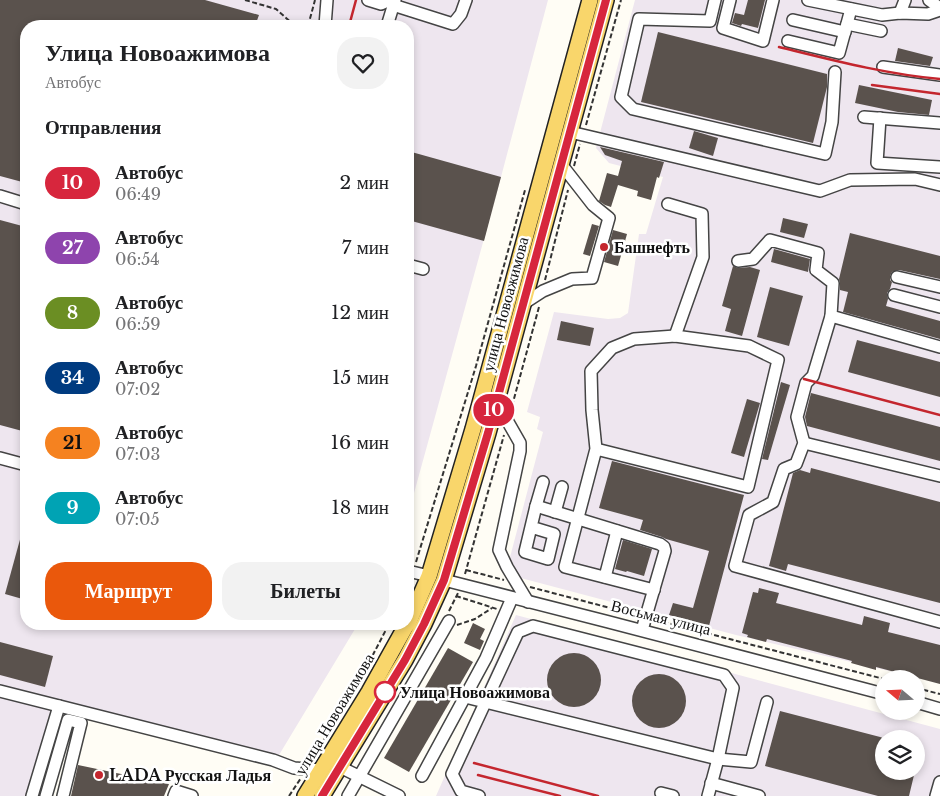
<!DOCTYPE html>
<html lang="ru">
<meta charset="utf-8">
<style>
:root{--surface:#fff;--page:#f2f2f2;--text:#202124;--muted:#757577;--accent:#ea580c}
body{margin:0;font-family:"Libre Baskerville",serif;background:var(--page);color:var(--text);height:100vh;display:flex;flex-direction:column;font-size:19px;white-space:nowrap}
*{box-sizing:border-box;margin:0}
p{font-size:16px;color:var(--muted)}
.icon{flex:none;width:28px;height:28px;fill:none;stroke:currentColor;stroke-width:2;stroke-linecap:round;stroke-linejoin:round}
.map{position:relative;flex:1;overflow:hidden}
.details{position:absolute;left:20px;top:20px;width:394px;height:610px;display:flex;flex-direction:column;background:var(--surface);border-radius:20px;box-shadow:0 2px 8px #0003}
.details>*{flex:none}
.badge{padding:0 10px;border-radius:16px;font-size:18px;line-height:32px}
.needle{width:32px;rotate:289deg}
.buttons{position:absolute;left:875px;top:670px;display:grid;gap:10px}
.buttons a{display:grid;place-items:center;width:50px;height:50px;border-radius:50%;background:var(--surface);box-shadow:0 2px 8px #0003;font-size:25px}
.map>.badge{position:absolute;translate:-50% -50%;box-shadow:0 0 0 2px #fff}
h2{padding:0 25px;font-size:19px;line-height:45px}
.round{display:grid;place-items:center;flex:none;width:52px;height:52px;border-radius:20px;background:var(--page)}
.head{display:flex;align-items:center;justify-content:space-between;height:85px;padding:0 25px}
h1{font-size:24px;font-weight:700;line-height:38px}
.button{display:flex;gap:10px;margin-top:auto;padding:10px 25px}
.button a{flex:1;height:58px;border-radius:20px;background:var(--accent);color:#fff;font-size:20px;font-weight:700;line-height:58px;text-align:center}
.button a+a{background:var(--page);color:var(--text)}
ul{padding:0;list-style:none}
li{display:flex;align-items:center;gap:15px;height:65px;padding:0 25px}
li div{flex:1}
li b{display:block;font-size:19px}
li em{font-style:normal}
li .badge{min-width:55px;font-weight:700;text-align:center}
.map>svg:first-child{display:block}
.industrial{fill:#eee6ef;fill-rule:evenodd}
.building{fill:#5a524d}
.lines{fill:none;stroke-linecap:round;stroke-linejoin:round}
.minor-casing{stroke:#444;stroke-width:14}
.major-casing{stroke:#222;stroke-width:18}
.path{stroke:#333;stroke-width:2;stroke-dasharray:5 2.5;stroke-linecap:butt}
.minor{stroke:#fff;stroke-width:11}
.major{stroke:#f9d66b;stroke-width:15}
.rail{stroke:#c4262e;stroke-width:2.5}
.line-casing{stroke:#fff;stroke-width:11}
.line{stroke:#d7263d;stroke-width:8}
.poi-dot{fill:#c4262e;stroke:#fff;stroke-width:2}
.stop-dot{fill:#fff;stroke:#d7263d;stroke-width:2.5}
.labels{text-anchor:middle;stroke-width:5;stroke-linejoin:round;paint-order:stroke}
.poi-label{font-size:16px;font-weight:bold;fill:#111;stroke:#fff;text-anchor:start}
.street-label{font-size:16px;fill:#111;stroke:#fff}
.stop-label{font-size:16px;font-weight:bold;fill:#111;stroke:#fff;text-anchor:start}
</style>
<div class="map">
<svg width="940" height="796" viewBox="0 0 940 796">
<rect width="100%" height="100%" fill="#fffdf5"/>
<g class="industrial">
<polygon points="0,0 548,0 501,177 408,515 408,26 26,26 26,624 358,624 279,755 56,701 26,796 0,796"/>
<polygon points="635,0 940,0 940,683 736,635 517,577 509,561 543,432 537,429 540,417 527,412 554,312 608,319 620,318 628,313 639,234 646,234 663,177 609,163 596,148"/>
<path d="M 516,615 L 940,729 L 940,796 L 436,796 ZM 884,739 L 916,739 L 916,771 L 884,771 Z"/>
</g>
<g class="building">
<polygon points="0,0 205,0 259,15 255,26 26,26 26,183 0,176"/>
<polygon points="748,0 765,0 758,28 742,24 741,26 732,23 735,13 744,15"/>
<polygon points="658,32 827,74 827,87 813,143 641,102"/>
<polygon points="898,48 933,57 930,66 895,61"/>
<polygon points="859,85 932,100 929,115 898,112 855,103"/>
<polygon points="694,131 718,138 713,156 689,148"/>
<polygon points="600,147 664,162 659,178 657,177 651,200 637,196 638,191 618,185 611,207 605,205 599,201 607,173 618,176 622,161 605,155"/>
<polygon points="408,151 501,177 484,241 408,220"/>
<polygon points="783,218 808,224 804,238 780,232"/>
<polygon points="0,220 26,227 26,432 0,425"/>
<polygon points="592,224 599,226 590,256 583,254"/>
<polygon points="613,230 627,234 618,266 604,262"/>
<polygon points="850,233 940,256 940,279 899,270 892,272 890,276 890,280 892,282 890,289 887,293 888,299 886,306 940,321 940,339 843,312 848,292 840,290 840,283 839,279"/>
<polygon points="774,249 810,259 808,272 771,262"/>
<polygon points="733,266 738,268 750,267 760,270 742,336 725,331 731,309 722,306"/>
<polygon points="770,287 803,296 789,346 757,337"/>
<polygon points="561,321 594,328 590,346 557,340"/>
<polygon points="857,340 940,362 940,397 848,372"/>
<polygon points="781,382 790,385 768,460 762,459"/>
<polygon points="811,393 940,427 940,461 807,426 805,417"/>
<polygon points="747,399 760,403 744,457 731,453"/>
<polygon points="612,461 744,495 709,626 669,615 673,603 693,608 709,551 666,539 662,537 640,530 643,520 599,508"/>
<polygon points="811,468 940,502 940,603 788,564 786,571 769,566 793,473 800,470 810,473"/>
<polygon points="24,525 26,526 26,600 5,594"/>
<polygon points="623,540 652,549 644,576 627,571 626,572 615,569"/>
<polygon points="759,588 779,593 776,603 862,625 864,616 890,623 888,632 940,645 940,684 876,667 876,670 851,663 852,661 767,639 766,642 747,637 748,635 742,633 753,592 758,593"/>
<polygon points="473,623 485,629 480,639 484,641 480,650 464,643"/>
<polygon points="0,642 53,656 45,687 0,675"/>
<polygon points="448,648 473,662 409,772 384,758"/>
<circle cx="574" cy="680" r="27"/>
<circle cx="659" cy="701" r="27"/>
<polygon points="780,711 884,738 884,771 915,771 909,796 878,796 765,766"/>
<polygon points="78,765 169,784 164,796 71,796"/>
</g>
<g class="lines">
<g class="minor-casing">
<g id="minor">
<polyline points="368,0 381,4 390,0"/>
<polyline points="715,0 710,21 639,19 621,97 633,109 825,154 832,122 835,72"/>
<polyline points="730,0 723,28 763,41 773,0"/>
<polyline points="808,0 882,15 900,13 928,14 940,10"/>
<polyline points="929,0 940,8"/>
<polyline points="393,5 453,24 461,14 466,0"/>
<polyline points="900,13 905,0"/>
<polyline points="793,20 845,32"/>
<polyline points="847,24 881,31"/>
<polyline points="325,26 327,0"/>
<polyline points="387,26 395,0"/>
<polyline points="788,41 839,53 851,9"/>
<polyline points="883,67 940,75"/>
<polyline points="864,117 940,123"/>
<polyline points="880,118 877,163 940,167"/>
<polyline points="570,132 820,191 850,180 915,179 940,185"/>
<polyline points="0,196 26,204"/>
<polyline points="668,204 702,214 703,257 675,336"/>
<polyline points="738,261 753,259 770,240 818,253 816,270 833,283 831,316 940,347"/>
<polyline points="408,265 423,269"/>
<polyline points="897,277 940,287"/>
<polyline points="894,295 940,307"/>
<polyline points="523,304 543,291 572,279 592,278 609,218 593,205 561,164"/>
<polyline points="831,316 813,376 806,383 797,417 804,443 796,464 784,469 773,502 749,515 735,566 940,622"/>
<polyline points="497,399 508,422 520,443 520,451 499,550 507,567 528,602"/>
<polyline points="804,443 940,476"/>
<polyline points="596,449 592,410 591,371 612,348 634,339 675,336 749,346 778,360 748,487 596,449 565,567 654,590"/>
<polyline points="0,458 26,465"/>
<polyline points="536,506 543,482"/>
<polyline points="555,512 562,487"/>
<polyline points="531,527 554,534 548,559 525,552 536,506 660,544 664,547 665,551 642,630"/>
<polyline points="408,571 429,576"/>
<polyline points="605,577 617,531"/>
<path d="M 444,580 C 591,617 737,655 884,694"/>
<polyline points="0,691 273,760 294,768 321,770"/>
<polyline points="465,697 718,759 751,762 767,702"/>
<polyline points="916,702 940,709"/>
<polyline points="340,767 399,796"/>
<polyline points="422,776 486,658 512,598"/>
<polyline points="711,783 759,796"/>
<polyline points="661,793 673,796"/>
<polyline points="32,796 59,706"/>
<polyline points="46,796 68,720 81,723 63,796"/>
<polyline points="174,796 176,791 192,796"/>
<polyline points="348,796 449,621"/>
<polyline points="479,796 461,791 452,774 518,632 533,626 724,675 733,688 718,759 708,796"/>
<polyline points="936,796 940,782"/>
</g>
</g>
<g class="major-casing">
<g id="major">
<polyline points="408,624 429,576 473,429 590,0"/>
<polyline points="305,796 369,692 407,624"/>
<polyline points="322,796 405,660 424,624 444,580 488,433 606,0"/>
</g>
</g>
<g class="path">
<polyline points="245,0 276,9 295,26"/>
<polyline points="308,26 315,0"/>
<polyline points="586,125 621,0"/>
<polyline points="574,166 580,144"/>
<polyline points="545,280 568,190"/>
<polyline points="512,406 539,307"/>
<polyline points="416,562 476,366 525,190"/>
<polyline points="466,570 504,580"/>
<polyline points="465,574 504,435"/>
<polyline points="530,587 637,615"/>
<polyline points="456,596 497,609"/>
<polyline points="449,611 458,593"/>
<polyline points="656,620 884,679"/>
<polyline points="457,625 475,619 492,608"/>
<polyline points="916,688 940,694"/>
<polyline points="312,759 353,693 389,624"/>
<polyline points="289,796 301,778"/>
</g>
<use href="#minor" class="minor"/>
<use href="#major" class="major"/>
<g class="rail">
<polyline points="349,26 356,0"/>
<path d="M 779,47 C 832,60 885,74 940,79"/>
<polyline points="872,85 940,94"/>
<polyline points="804,379 940,415"/>
<polyline points="474,763 598,796"/>
<polyline points="478,775 560,796"/>
</g>
</g>
<g class="lines">
<g class="line-casing">
<polyline id="line" points="322,796 405,660 424,624 444,580 488,433 606,0"/>
</g>
<use href="#line" class="line"/>
</g>
<g class="poi-dot">
<circle cx="604" cy="247" r="5"/>
<circle cx="99" cy="775" r="5"/>
</g>
<circle class="stop-dot" cx="385" cy="692" r="10"/>
<g class="labels">
<g class="poi-label">
<text x="614" y="253">Башнефть</text>
<text x="109" y="781">LADA Русская Ладья</text>
</g>
<g class="street-label">
<text transform="translate(505 304) rotate(-75)" y="6">улица Новоажимова</text>
<text transform="translate(661 617) rotate(14)" y="6">Восьмая улица</text>
<text transform="translate(334 714) rotate(-59)" y="6">улица Новоажимова</text>
</g>
<g class="stop-label">
<text x="400" y="698">Улица Новоажимова</text>
</g>
</g>
</svg>
<div class="buttons">
<a><svg class="needle" viewBox="-14 -14 28 28"><path d="M0-13l5 13h-10z" fill="#e53935"/><path d="M0 13l5-13h-10z" fill="#757577"/></svg></a>
<a><svg class="icon" aria-label="layers" viewBox="0 0 24 24"><path d="M12 4l9 5-9 5-9-5zM3 14l9 5 9-5"/></svg></a>
</div>
<b class="badge" style="left:494px;top:410px;background:#d7263d;color:#fff">10</b>
<section class="details">
<div class="head"><div><h1>Улица Новоажимова</h1><p>Автобус</p></div><a class="round"><svg class="icon" aria-label="heart" viewBox="0 0 24 24"><path d="M12 20l-8-8c-3-5 5-10 8-4 3-6 11-1 8 4z"/></svg></a></div>
<h2>Отправления</h2>
<ul>
<li><span class="badge" style="background:#d7263d;color:#fff">10</span><div><b>Автобус</b><p>06:49</p></div><em>2 мин</em></li>
<li><span class="badge" style="background:#8e44ad;color:#fff">27</span><div><b>Автобус</b><p>06:54</p></div><em>7 мин</em></li>
<li><span class="badge" style="background:#6b8e23;color:#fff">8</span><div><b>Автобус</b><p>06:59</p></div><em>12 мин</em></li>
<li><span class="badge" style="background:#003b80;color:#fff">34</span><div><b>Автобус</b><p>07:02</p></div><em>15 мин</em></li>
<li><span class="badge" style="background:#f58220;color:#111">21</span><div><b>Автобус</b><p>07:03</p></div><em>16 мин</em></li>
<li><span class="badge" style="background:#00a3b4;color:#fff">9</span><div><b>Автобус</b><p>07:05</p></div><em>18 мин</em></li>
</ul>
<div class="button"><a>Маршрут</a><a>Билеты</a></div>
</section>
</div>
